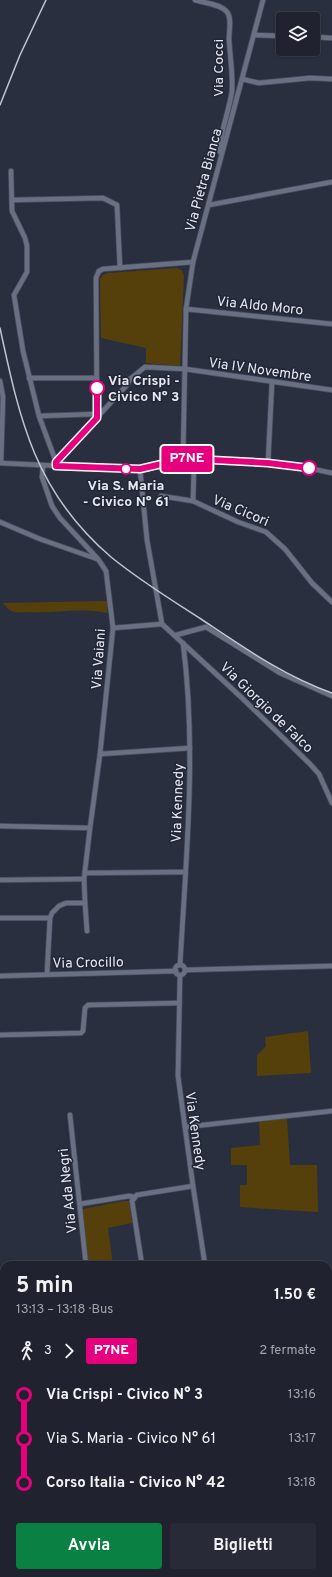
<!DOCTYPE html>
<html lang="it">
<meta charset="utf-8">
<style>
:root{--surface:#20232f;--page:#282b37;--text:#f1f3f6;--muted:#a2a4aa;--line:#3d404b;--accent:#0b8043}
body{margin:0;font-family:Overpass,sans-serif;background:var(--page);color:var(--text);height:100vh;display:flex;flex-direction:column;font-size:15px;white-space:nowrap}
*{box-sizing:border-box;margin:0}
p{font-size:13px;color:var(--muted)}
.icon{flex:none;width:22px;height:22px;fill:none;stroke:currentColor;stroke-width:2;stroke-linecap:round;stroke-linejoin:round}
.map{position:relative;flex:1;overflow:hidden}
.side{position:absolute;left:0px;top:1261px;width:332px;height:316px;display:flex;flex-direction:column;background:var(--surface);border-radius:12px 12px 0 0;box-shadow:0 1px 3px #0004,0 0 0 1px var(--line)}
.side>*{flex:none}
.badge{padding:0 8px;border-radius:3px;font-size:14px;line-height:26px}
.buttons{position:absolute;left:276px;top:12px;display:grid;gap:8px}
.buttons a{display:grid;place-items:center;width:44px;height:44px;border-radius:4px;background:var(--surface);box-shadow:0 1px 3px #0004,0 0 0 1px var(--line);font-size:20px}
.map>.badge{position:absolute;translate:-50% -50%;box-shadow:0 0 0 2px #fff}
.legs{display:flex;align-items:center;gap:6px;height:44px;padding:0 16px;font-size:13px}
.legs p{margin-inline-start:auto}
.headline{display:flex;align-items:center;justify-content:space-between;height:68px;padding:0 16px}
h1{font-size:22px;font-weight:700;line-height:30px}
.action{display:flex;gap:8px;margin-top:auto;padding:8px 16px}
.action a{flex:1;height:46px;border-radius:4px;background:var(--accent);color:#fff;font-size:16px;font-weight:700;line-height:46px;text-align:center}
.action a+a{background:var(--page);color:var(--text)}
ul{padding:0 16px;list-style:none}
li{display:flex;align-items:center;gap:14px;height:44px;font-size:15px}
li i{display:grid;place-items:center;width:6px;height:100%;margin:0 5px;background:currentColor}
li i::after{content:'';width:10px;height:10px;margin:-5px;border:3px solid;border-radius:50%;background:var(--surface)}
li p{margin-inline-start:auto}
li:first-child i{background:linear-gradient(#0000 50%,currentColor 0)}
li:last-child i{background:linear-gradient(currentColor 50%,#0000 0)}
.map>svg:first-child{display:block}
.green{fill:#55400b}
.lines{fill:none;stroke-linecap:round;stroke-linejoin:round}
.street-casing{stroke:#4a4e5c;stroke-width:6}
.street{stroke:#6a7083;stroke-width:4.5}
.rail{stroke:#c2c5d1;stroke-width:1.5}
.line-1-casing{stroke:#fff;stroke-width:9}
.line-1{stroke:#e6007e;stroke-width:6}
.stop-1-dot{fill:#fff;stroke:#e6007e;stroke-width:2}
.labels{text-anchor:middle;stroke-width:3;stroke-linejoin:round;paint-order:stroke}
.street-label{font-size:14px;fill:#e6e9f4;stroke:#212535}
.stop-label{font-size:14px;font-weight:bold;fill:#e6e9f4;stroke:#212535;text-anchor:start}
</style>
<div class="map">
<svg width="332" height="1577" viewBox="0 0 332 1577">
<rect width="100%" height="100%" fill="#2a2f3f"/>
<g class="green">
<polygon points="177,268 182,270 184,276 180,366 146,363 146,348 101,338 100,279 103,275 108,273"/>
<path d="M 107,601 L 107,613 C 80,607 53,614 27,612 C 22,612 16,613 11,611 C 8,609 5,605 2,603 Z"/>
<polygon points="308,1031 311,1073 257,1076 257,1055 266,1046 265,1037"/>
<polygon points="287,1118 290,1165 317,1165 318,1212 240,1207 240,1185 247,1185 247,1165 231,1165 231,1148 260,1145 259,1121"/>
<polygon points="124,1201 129,1201 132,1223 108,1228 113,1265 88,1265 83,1209"/>
<rect x="328" y="1367" width="4" height="132"/>
</g>
<g class="lines">
<g class="street-casing">
<g id="street">
<path d="M 195,0 C 204,3 221,4 227,12 C 232,18 229,31 229,39 C 230,56 233,74 232,91 C 229,112 220,131 220,152"/>
<polyline points="254,35 283,36"/>
<polyline points="313,37 332,38"/>
<polyline points="242,79 259,83 310,78 332,79"/>
<polyline points="11,171 12,211 25,238 27,246 27,272 14,295 23,351 39,416 56,462"/>
<polyline points="12,200 103,198 117,205 120,268"/>
<polyline points="209,205 332,182"/>
<polyline points="186,309 332,324"/>
<polyline points="29,378 97,378"/>
<polyline points="0,381 3,397 1,463"/>
<polyline points="39,416 97,414"/>
<polyline points="97,418 96,278 99,271 103,269 193,262"/>
<polyline points="183,459 186,309 193,262 263,0"/>
<polyline points="0,463 81,467 140,469 183,459 194,459 294,465 332,473"/>
<polyline points="268,463 272,382"/>
<polyline points="43,465 42,477 52,506 60,518 98,559 106,571 113,628 100,754 90,828 84,879 85,903"/>
<polyline points="56,466 56,462 127,385 130,379 145,367 185,369 332,390"/>
<polyline points="140,469 147,540 162,624 241,697 310,764 319,774 332,803"/>
<polyline points="161,496 193,501 238,522 266,532 285,549 312,583 332,602"/>
<polyline points="193,501 194,466"/>
<polyline points="0,522 40,539 97,559"/>
<polyline points="113,628 162,624"/>
<polyline points="176,635 206,627 280,673 332,696"/>
<polyline points="100,754 190,748"/>
<polyline points="0,826 90,828"/>
<polyline points="85,873 185,872"/>
<polyline points="0,880 84,879"/>
<polyline points="0,918 50,918"/>
<path d="M 180,965 C 186,858 197,750 183,643"/>
<circle cx="180" cy="970" r="5"/>
<polyline points="185,970 332,966"/>
<polyline points="47,974 50,918 52,913 59,906 66,903 85,903 87,931"/>
<polyline points="180,975 178,1076 193,1186 205,1265"/>
<polyline points="0,976 176,971"/>
<polyline points="0,1035 81,1033 83,1031 85,1008 88,1005 179,1003"/>
<polyline points="70,1115 86,1265"/>
<polyline points="185,1127 332,1111"/>
<polyline points="80,1204 129,1196 134,1197"/>
<polyline points="142,1265 132,1201 137,1195 193,1186"/>
<polyline points="0,1351 4,1351"/>
<polyline points="328,1356 332,1356"/>
<polyline points="0,1502 4,1502"/>
<polyline points="282,1573 284,1577"/>
</g>
</g>
<use href="#street" class="street"/>
<g class="rail">
<polyline points="0,105 20,55 46,0"/>
<path d="M 0,328 C 20,421 35,492 111,557 C 139,580 170,599 201,619 C 243,647 284,676 332,693"/>
</g>
</g>
<g class="lines">
<g class="line-1-casing">
<polyline id="line-1" points="97,388 97,418 56,462 56,466 140,469 183,459 194,459 268,463 309,468"/>
</g>
<use href="#line-1" class="line-1"/>
</g>
<g class="stop-1-dot">
<circle cx="97" cy="388" r="7"/>
<circle cx="309" cy="468" r="7"/>
<circle cx="126" cy="469" r="5"/>
</g>
<g class="labels">
<g class="street-label">
<text transform="translate(218 68) rotate(-90)" y="5">Via Cocci</text>
<text transform="translate(203 180) rotate(-75)" y="5">Via Pietra Bianca</text>
<text transform="translate(260 305) rotate(6)" y="5">Via Aldo Moro</text>
<text transform="translate(260 369) rotate(8)" y="5">Via IV Novembre</text>
<text transform="translate(241 510) rotate(23)" y="5">Via Cicori</text>
<text transform="translate(98 659) rotate(-86)" y="5">Via Vaiani</text>
<text transform="translate(267 707) rotate(44)" y="5">Via Giorgio de Falco</text>
<text transform="translate(177 803) rotate(-88)" y="5">Via Kennedy</text>
<text transform="translate(88 962) rotate(-1)" y="5">Via Crocillo</text>
<text transform="translate(196 1131) rotate(82)" y="5">Via Kennedy</text>
<text transform="translate(67 1191) rotate(-96)" y="5">Via Ada Negri</text>
</g>
<g class="stop-label">
<text x="108" y="385">Via Crispi -<tspan x="108" dy="16">Civico N° 3</tspan></text>
<text x="126" y="490" text-anchor="middle">Via S. Maria<tspan x="126" dy="16">- Civico N° 61</tspan></text>
</g>
</g>
</svg>
<div class="buttons">
<a><svg class="icon" aria-label="layers" viewBox="0 0 24 24"><path d="M12 4l9 5-9 5-9-5zM3 14l9 5 9-5"/></svg></a>
</div>
<b class="badge" style="left:187px;top:459px;background:#e6007e;color:#fff">P7NE</b>
<section class="side">
<div class="headline"><div><h1>5 min</h1><p>13:13 – 13:18 · Bus</p></div><b>1.50 €</b></div>
<div class="legs"><svg class="icon" aria-label="walk" viewBox="0 0 24 24"><circle cx="13" cy="4" r="2"/><path d="M13 8l-2 6 4 7M11 14l-3 7M7 12l3-4h3l4 4"/></svg>3<svg class="icon" aria-label="forward" viewBox="0 0 24 24"><path d="M9 5l7 7-7 7"/></svg><b class="badge" style="background:#e6007e;color:#fff">P7NE</b><p>2 fermate</p></div>
<ul>
<li><i style="color:#e6007e"></i><b>Via Crispi - Civico N° 3</b><p>13:16</p></li>
<li><i style="color:#e6007e"></i><span>Via S. Maria - Civico N° 61</span><p>13:17</p></li>
<li><i style="color:#e6007e"></i><b>Corso Italia - Civico N° 42</b><p>13:18</p></li>
</ul>
<div class="action"><a>Avvia</a><a>Biglietti</a></div>
</section>
</div>
